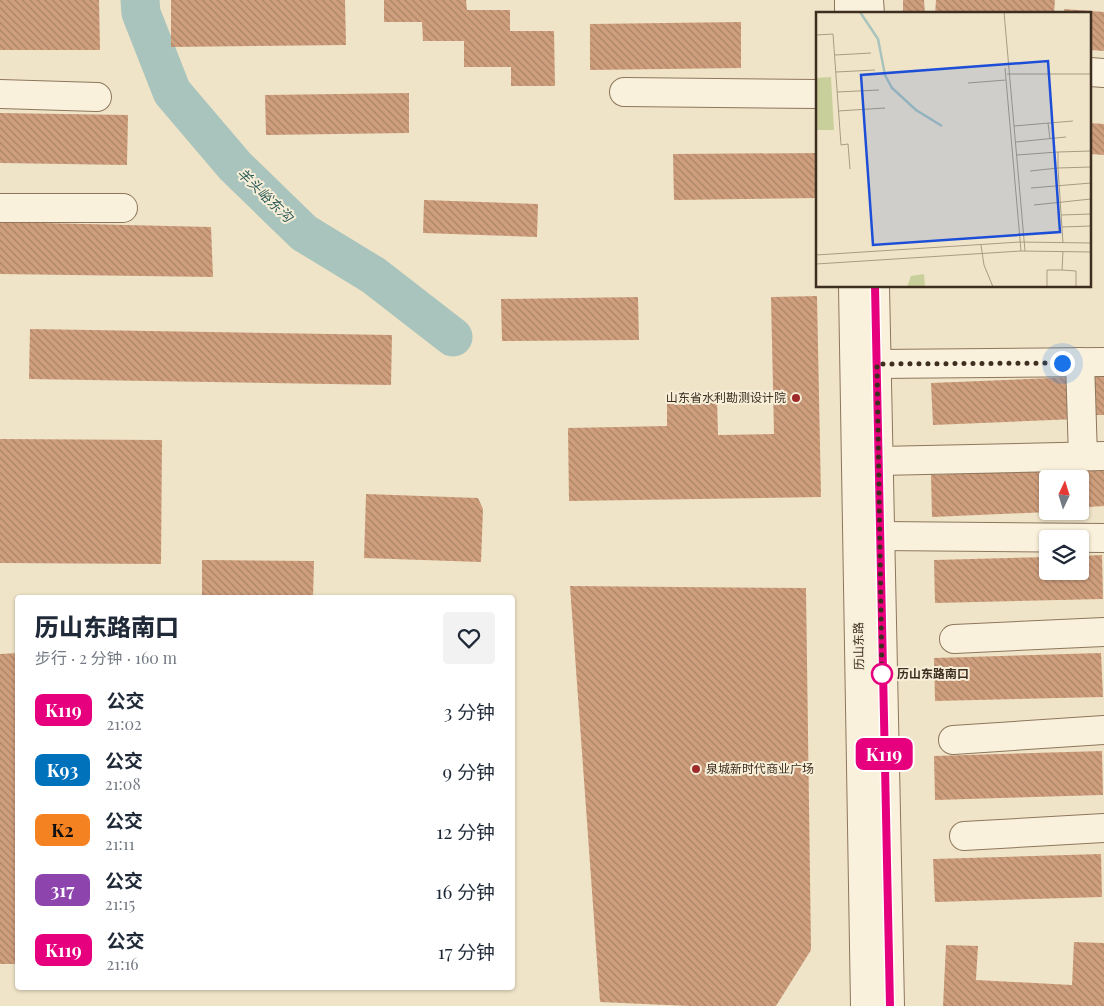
<!DOCTYPE html>
<html lang="zh">
<meta charset="utf-8">
<style>
:root{--surface:#fff;--page:#f2f2f3;--text:#1f2937;--muted:#747a83}
body{margin:0;font-family:"Playfair Display","Noto Sans SC",serif;background:var(--page);color:var(--text);height:100vh;display:flex;flex-direction:column;font-size:19px;white-space:nowrap}
*{box-sizing:border-box;margin:0}
p{font-size:16px;color:var(--muted)}
.icon{flex:none;width:28px;height:28px;fill:none;stroke:currentColor;stroke-width:2;stroke-linecap:round;stroke-linejoin:round}
.map{position:relative;flex:1;overflow:hidden}
.side{position:absolute;left:15px;top:595px;width:500px;height:395px;display:flex;flex-direction:column;background:var(--surface);border-radius:5px;box-shadow:0 1px 4px #0004}
.side>*{flex:none}
.badge{padding:0 10px;border-radius:8px;font-size:18px;line-height:32px}
.needle{width:32px;rotate:4deg}
.buttons{position:absolute;left:1039px;top:470px;display:grid;gap:10px}
.buttons a{display:grid;place-items:center;width:50px;height:50px;border-radius:5px;background:var(--surface);box-shadow:0 1px 4px #0004;font-size:25px}
.you{position:absolute;width:25px;height:25px;margin:-12px;border:4px solid #fff;border-radius:50%;background:#1a73e8;box-shadow:0 0 0 8px #1a73e833}
.map>.badge{position:absolute;translate:-50% -50%;box-shadow:0 0 0 2px #fff}
.round{display:grid;place-items:center;flex:none;width:52px;height:52px;border-radius:5px;background:var(--page)}
.summary{display:flex;align-items:center;justify-content:space-between;height:85px;padding:0 20px}
h1{font-size:24px;font-weight:800;line-height:38px}
ul{padding:0;list-style:none}
li{display:flex;align-items:center;gap:15px;height:60px;padding:0 20px}
li div{flex:1}
li b{display:block;font-size:19px}
li em{font-style:normal}
li .badge{min-width:55px;font-weight:700;text-align:center}
.map>svg:first-child{display:block}
.lines{fill:none;stroke-linecap:round;stroke-linejoin:round}
.river{stroke:#a9c4bc;stroke-width:39}
.building{fill:url(#building-back-hatch)}
.minor-casing{stroke:#8d765c;stroke-width:30}
.minor{stroke:#faf1dc;stroke-width:28}
.line-casing{stroke:#fff;stroke-width:11}
.line{stroke:#e6007e;stroke-width:8}
.walk{stroke:#3d2e20;stroke-width:5;stroke-dasharray:0 9}
.poi-dot{fill:#9e2a2b;stroke:#f7eed8;stroke-width:2}
.stop-dot{fill:#fff;stroke:#e6007e;stroke-width:2.5}
.labels{text-anchor:middle;stroke-width:4;stroke-linejoin:round;paint-order:stroke}
.poi-label{font-size:12px;fill:#3d2e20;stroke:#f7eed8;text-anchor:end}
.street-label{font-size:12px;fill:#3d2e20;stroke:#f7eed8}
.stop-label{font-size:12px;font-weight:bold;fill:#3d2e20;stroke:#f7eed8;text-anchor:start}
.water-label{font-size:14px;font-style:italic;fill:#2f5d5a;stroke:#f7eed8}
.inset-river{fill:none;stroke:#a9c4bc;stroke-width:2.5}
.inset-road{fill:none;stroke:#a89b85;stroke-width:1}
.view{fill:#1d4ed8;fill-opacity:0.15;stroke:#1d4ed8;stroke-width:2.5}
.inset-edge{fill:none;stroke:#3d2e20;stroke-width:2.5}
</style>
<div class="map">
<svg width="1104" height="1006" viewBox="0 0 1104 1006">
<defs>
<pattern id="building-back-hatch" width="6" height="6" patternUnits="userSpaceOnUse" patternTransform="scale(1.25)"><rect width="6" height="6" fill="#cf9f7d"/><path d="M-1 5l2 2M0 0l6 6M5-1l2 2" fill="none" stroke="#a98266"/></pattern>
</defs>
<rect width="100%" height="100%" fill="#f0e4c8"/>
<g class="lines">
<polyline class="river" points="140,0 141,13 172,92 235,166 304,233 373,275 453,337"/>
</g>
<g class="building">
<polygon points="0,0 99,0 100,50 0,50"/>
<polygon points="171,0 345,0 346,45 171,47"/>
<polygon points="384,0 466,0 467,10 510,10 510,31 554,31 555,86 511,86 511,67 464,67 464,41 423,41 422,22 384,22"/>
<polygon points="903,0 924,0 925,14 903,14"/>
<polygon points="936,0 1055,0 1054,14 935,14"/>
<polygon points="1064,9 1104,12 1104,51 1090,50 1090,14 1064,14"/>
<polygon points="741,22 741,68 590,70 590,24"/>
<polygon points="409,93 409,133 266,135 265,95"/>
<polygon points="0,113 128,115 127,165 0,163"/>
<polygon points="1090,123 1104,124 1104,155 1090,154"/>
<polygon points="818,153 818,198 674,200 673,154"/>
<polygon points="424,200 538,204 537,237 423,233"/>
<polygon points="0,222 211,227 213,277 0,274"/>
<polygon points="817,296 821,497 569,501 568,428 667,426 667,399 717,398 718,435 774,434 771,297"/>
<polygon points="638,297 639,340 502,341 501,299"/>
<polygon points="30,329 392,335 391,385 29,379"/>
<polygon points="1094,375 1104,375 1104,415 1095,415"/>
<polygon points="1075,377 1076,419 933,425 931,383"/>
<polygon points="0,439 162,440 161,564 0,563"/>
<polygon points="1104,466 1104,506 1088,507 1088,467"/>
<polygon points="1074,469 1074,479 1048,479 1048,512 932,517 931,475"/>
<polygon points="366,494 478,498 483,509 481,562 364,558"/>
<polygon points="1102,555 1103,599 935,603 934,560 1048,557 1048,571 1080,571 1080,556"/>
<polygon points="202,560 314,561 313,598 202,598"/>
<polygon points="570,586 806,588 811,950 776,1006 689,1006 600,1002"/>
<polygon points="18,653 18,964 0,964 0,654"/>
<polygon points="1101,653 1103,697 935,701 934,658"/>
<polygon points="1102,751 1103,795 935,800 934,756"/>
<polygon points="1101,854 1102,897 935,902 933,859"/>
<polygon points="1074,942 1104,943 1104,1006 943,1006 946,945 978,946 976,980 1072,985"/>
</g>
<g class="lines">
<g class="minor-casing">
<g id="minor">
<polyline points="849,0 849,14"/>
<polyline points="869,0 870,14"/>
<polyline points="1090,72 1104,73"/>
<polyline points="624,92 818,94"/>
<polyline points="0,94 97,97"/>
<polyline points="0,208 123,208"/>
<polyline points="853,286 865,1006"/>
<polyline points="875,286 890,1006"/>
<polyline points="1080,362 1083,457"/>
<polyline points="877,364 1104,362"/>
<polyline points="879,461 1104,456"/>
<polyline points="881,536 1104,538"/>
<polyline points="954,639 1104,632"/>
<polyline points="953,740 1104,730"/>
<polyline points="964,836 1104,828"/>
</g>
</g>
<use href="#minor" class="minor"/>
</g>
<g class="lines">
<g class="line-casing">
<polyline id="line" points="875,286 890,1006"/>
</g>
<use href="#line" class="line"/>
<polyline class="walk" points="882,674 882,678 877,364 1062,363"/>
</g>
<g class="poi-dot">
<circle cx="796" cy="398" r="5"/>
<circle cx="696" cy="769" r="5"/>
</g>
<circle class="stop-dot" cx="882" cy="674" r="10"/>
<g class="labels">
<g class="poi-label">
<text x="786" y="402">山东省水利勘测设计院</text>
<text x="706" y="773" text-anchor="start">泉城新时代商业广场</text>
</g>
<g class="street-label">
<text transform="translate(859 646) rotate(-91)" y="4">历山东路</text>
</g>
<g class="stop-label">
<text x="897" y="678">历山东路南口</text>
</g>
<g class="water-label">
<text transform="translate(265 195) rotate(44)" y="5">羊头峪东沟</text>
</g>
</g>
<g transform="translate(816 12)">
<rect width="275" height="275" fill="#f0e4c8"/>
<path d="M 15,65 L 18,118 L 0,118 L 0,66 ZM 108,262 L 109,275 L 91,275 L 95,264 Z" fill="#c9cf9b"/>
<path class="inset-river" d="M 44,0 L 62,27 L 69,63 L 76,76 L 100,98 L 126,114"/>
<path class="inset-road" d="M 188,0 L 209,239M 0,23 L 17,22 L 25,133 L 32,132 L 34,157M 19,43 L 55,41M 189,56 L 205,239M 20,60 L 59,58M 191,62 L 275,62M 152,71 L 190,68M 21,80 L 63,78M 22,99 L 69,96M 232,111 L 234,127M 198,114 L 257,109M 200,130 L 250,125M 242,140 L 275,139M 201,143 L 242,140 L 242,156 L 214,159M 215,176 L 275,171M 218,193 L 275,187M 245,203 L 275,202M 246,215 L 275,214M 247,231 L 242,156 L 275,155M 165,233 L 168,253 L 177,275M 0,243 L 204,230 L 275,231M 0,252 L 205,239 L 275,240M 246,258 L 260,259 L 260,275M 231,275 L 231,258 L 246,258 L 247,240"/>
<path class="view" d="M 232,49 L 244,220 L 57,233 L 45,63 Z"/>
<rect width="275" height="275" class="inset-edge"/>
</g>
</svg>
<div class="buttons">
<a><svg class="needle" viewBox="-14 -14 28 28"><path d="M0-13l5 13h-10z" fill="#e53935"/><path d="M0 13l5-13h-10z" fill="#747a83"/></svg></a>
<a><svg class="icon" aria-label="layers" viewBox="0 0 24 24"><path d="M12 4l9 5-9 5-9-5zM3 14l9 5 9-5"/></svg></a>
</div>
<div class="you" style="left:1062px;top:363px"></div>
<b class="badge" style="left:884px;top:754px;background:#e6007e;color:#fff">K119</b>
<section class="side">
<div class="summary"><div><h1>历山东路南口</h1><p>步行 · 2 分钟 · 160 m</p></div><a class="round"><svg class="icon" aria-label="heart" viewBox="0 0 24 24"><path d="M12 20l-8-8c-3-5 5-10 8-4 3-6 11-1 8 4z"/></svg></a></div>
<ul>
<li><span class="badge" style="background:#e6007e;color:#fff">K119</span><div><b>公交</b><p>21:02</p></div><em>3 分钟</em></li>
<li><span class="badge" style="background:#0072bc;color:#fff">K93</span><div><b>公交</b><p>21:08</p></div><em>9 分钟</em></li>
<li><span class="badge" style="background:#f58220;color:#111">K2</span><div><b>公交</b><p>21:11</p></div><em>12 分钟</em></li>
<li><span class="badge" style="background:#8e44ad;color:#fff">317</span><div><b>公交</b><p>21:15</p></div><em>16 分钟</em></li>
<li><span class="badge" style="background:#e6007e;color:#fff">K119</span><div><b>公交</b><p>21:16</p></div><em>17 分钟</em></li>
</ul>
</section>
</div>
